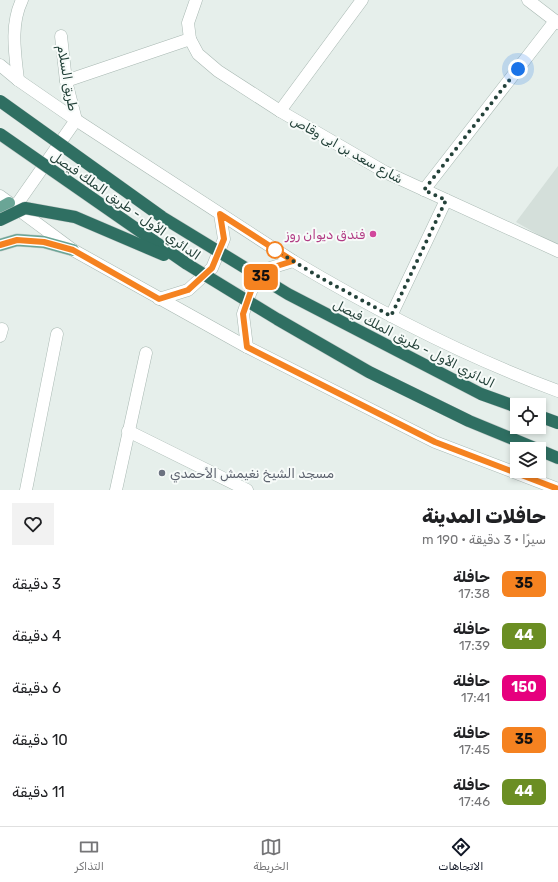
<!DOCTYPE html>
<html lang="ar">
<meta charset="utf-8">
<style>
:root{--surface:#fff;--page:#f2f2f2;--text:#202124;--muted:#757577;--line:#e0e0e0;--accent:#111827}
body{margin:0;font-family:Rubik,"Noto Sans Arabic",sans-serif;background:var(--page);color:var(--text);direction:rtl;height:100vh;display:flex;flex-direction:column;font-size:15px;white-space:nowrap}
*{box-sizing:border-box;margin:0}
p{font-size:13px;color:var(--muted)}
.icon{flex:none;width:22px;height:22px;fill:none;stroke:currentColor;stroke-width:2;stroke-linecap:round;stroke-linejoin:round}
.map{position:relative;height:490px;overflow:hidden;direction:ltr}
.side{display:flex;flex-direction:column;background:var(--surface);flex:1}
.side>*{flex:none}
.badge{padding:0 8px;border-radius:6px;font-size:14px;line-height:26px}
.fabs{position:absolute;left:510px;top:398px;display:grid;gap:8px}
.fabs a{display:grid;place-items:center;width:36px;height:36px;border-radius:0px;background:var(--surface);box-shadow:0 2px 6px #0003;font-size:20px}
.you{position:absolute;width:20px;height:20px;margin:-10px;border:3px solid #fff;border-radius:50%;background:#1a73e8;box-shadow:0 0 0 6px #1a73e833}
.map>.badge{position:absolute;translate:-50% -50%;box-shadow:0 0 0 2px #fff}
.round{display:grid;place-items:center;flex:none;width:42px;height:42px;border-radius:0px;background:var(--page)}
.summary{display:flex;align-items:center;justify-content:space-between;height:68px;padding:0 12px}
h1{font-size:19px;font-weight:800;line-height:30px}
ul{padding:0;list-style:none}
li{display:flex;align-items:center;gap:12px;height:52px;padding:0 12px}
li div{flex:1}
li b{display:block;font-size:15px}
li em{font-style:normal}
li .badge{min-width:44px;font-weight:700;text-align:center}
.menu{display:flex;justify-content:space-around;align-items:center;height:56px;border-top:1px solid var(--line);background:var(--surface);font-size:11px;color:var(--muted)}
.menu a{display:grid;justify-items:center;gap:2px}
.menu .on{color:var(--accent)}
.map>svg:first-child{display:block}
.built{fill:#d4dfda}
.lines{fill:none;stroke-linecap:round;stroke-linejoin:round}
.minor-casing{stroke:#a8b8b2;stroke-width:13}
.major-casing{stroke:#c2cac8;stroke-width:13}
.highway-casing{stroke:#c2cac8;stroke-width:13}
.minor{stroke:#fff;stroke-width:12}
.major{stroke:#6aa596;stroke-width:12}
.highway{stroke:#2f6f62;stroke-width:12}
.highway-bridge-casing{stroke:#c2cac8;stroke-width:13;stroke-linecap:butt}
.highway-bridge{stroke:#2f6f62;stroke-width:12}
.line-casing{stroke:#fff;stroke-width:9}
.line{stroke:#f58220;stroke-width:6}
.walk{stroke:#24423a;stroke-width:4;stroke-dasharray:0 7.2}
.hotel-dot{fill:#d1479c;stroke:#f7fbf9;stroke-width:1.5}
.stop-dot{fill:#fff;stroke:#f58220;stroke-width:2}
.worship-dot{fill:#6b7280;stroke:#f7fbf9;stroke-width:1.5}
.labels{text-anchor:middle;stroke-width:4;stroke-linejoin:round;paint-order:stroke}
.street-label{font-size:13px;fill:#24423a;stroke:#f7fbf9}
.hotel-label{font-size:13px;fill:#b23c85;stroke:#f7fbf9;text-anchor:end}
.worship-label{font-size:13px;fill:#5b616d;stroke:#f7fbf9;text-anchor:start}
</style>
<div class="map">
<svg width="558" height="490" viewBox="0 0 558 490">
<rect width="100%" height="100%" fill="#e6efeb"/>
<polygon class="built" points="558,166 558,246 516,222"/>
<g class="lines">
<g class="minor-casing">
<g id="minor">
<polyline points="196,0 188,23 190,39 198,54 218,71 280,111 385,172 558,251"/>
<polyline points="528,0 558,23"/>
<polyline points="61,36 66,81 76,120"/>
<path d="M 0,65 L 18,80 L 76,120 L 293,261 C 377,311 466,357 558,391"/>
<path d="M 18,80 C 15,53 10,25 22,0"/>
<polyline points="66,81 190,39"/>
<polyline points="280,111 362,0"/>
<polyline points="424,190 555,21"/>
<polyline points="0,196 73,250 247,347 435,442 558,489"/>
<polyline points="15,207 76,120"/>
<polyline points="159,299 188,290 212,268 224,239 220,214"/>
<polyline points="391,316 446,200"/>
<polyline points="0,336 2,329"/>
<polyline points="247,347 243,314 251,291 267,269 293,261"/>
<polyline points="128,431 247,490"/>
<polyline points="26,490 57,334"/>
<polyline points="116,490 146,353"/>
</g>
</g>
<g class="major-casing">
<g id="major">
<polyline points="0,208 9,203"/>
<polyline points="0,245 17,240 44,242 73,250"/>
</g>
</g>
<g class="highway-casing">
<g id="highway">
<polyline points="539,416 558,423"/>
<polyline points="539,450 558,458"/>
</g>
</g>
<use href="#minor" class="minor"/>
<use href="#major" class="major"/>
<use href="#highway" class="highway"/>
<g class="highway-bridge-casing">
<g id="highway-bridge">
<polyline points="0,101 162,217 288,294 481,394 517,407"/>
<polyline points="0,134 187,264 277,319 369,372 469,421 537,449"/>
<polyline points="0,220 25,208 75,217 164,255"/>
</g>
</g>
<use href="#highway-bridge" class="highway-bridge"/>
</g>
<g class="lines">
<g class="line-casing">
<polyline id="line" points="0,245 17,240 44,242 73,250 159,299 188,290 212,268 224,239 220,214 293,261 267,269 251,291 243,314 247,347 435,442 558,489"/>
</g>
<use href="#line" class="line"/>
<polyline class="walk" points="275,250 321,278 391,316 446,200 424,190 518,69"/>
</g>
<circle class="hotel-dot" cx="373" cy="234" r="4"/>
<circle class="stop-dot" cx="275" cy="250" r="8"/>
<circle class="worship-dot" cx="162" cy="473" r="4"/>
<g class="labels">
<g class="street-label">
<text transform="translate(68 78) rotate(80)" y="5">طريق السلام</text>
<text transform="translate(347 149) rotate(29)" y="5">شارع سعد بن ابى وقاص</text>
<text transform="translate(126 205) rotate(35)" y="5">الدائري الأول - طريق الملك فيصل</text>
<text transform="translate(414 343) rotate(27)" y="5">الدائري الأول - طريق الملك فيصل</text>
</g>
<g class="hotel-label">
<text x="365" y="239">فندق ديوان روز</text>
</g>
<g class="worship-label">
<text x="170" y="478">مسجد الشيخ نغيمش الأحمدي</text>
</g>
</g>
</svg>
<div class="fabs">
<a><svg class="icon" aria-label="locate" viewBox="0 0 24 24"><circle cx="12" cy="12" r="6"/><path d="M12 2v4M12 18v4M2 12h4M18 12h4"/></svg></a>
<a><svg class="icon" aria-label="layers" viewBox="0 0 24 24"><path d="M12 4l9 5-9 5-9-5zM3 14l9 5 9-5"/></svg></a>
</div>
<div class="you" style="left:518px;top:69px"></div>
<b class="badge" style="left:261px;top:277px;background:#f58220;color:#111">35</b>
</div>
<section class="side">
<div class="summary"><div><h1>حافلات المدينة</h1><p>سيرًا · 3 دقيقة · 190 m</p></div><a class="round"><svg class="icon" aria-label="heart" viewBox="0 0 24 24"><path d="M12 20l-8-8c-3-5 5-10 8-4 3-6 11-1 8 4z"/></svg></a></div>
<ul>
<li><span class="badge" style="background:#f58220;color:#111">35</span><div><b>حافلة</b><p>17:38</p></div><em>3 دقيقة</em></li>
<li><span class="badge" style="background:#6b8e23;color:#fff">44</span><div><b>حافلة</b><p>17:39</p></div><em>4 دقيقة</em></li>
<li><span class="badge" style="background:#e6007e;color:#fff">150</span><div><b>حافلة</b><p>17:41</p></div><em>6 دقيقة</em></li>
<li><span class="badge" style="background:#f58220;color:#111">35</span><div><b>حافلة</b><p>17:45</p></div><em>10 دقيقة</em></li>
<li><span class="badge" style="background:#6b8e23;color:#fff">44</span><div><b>حافلة</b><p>17:46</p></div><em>11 دقيقة</em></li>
</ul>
</section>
<nav class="menu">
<a class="on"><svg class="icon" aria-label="directions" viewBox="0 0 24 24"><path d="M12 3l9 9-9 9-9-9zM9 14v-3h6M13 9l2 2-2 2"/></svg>الاتجاهات</a>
<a><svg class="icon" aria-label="map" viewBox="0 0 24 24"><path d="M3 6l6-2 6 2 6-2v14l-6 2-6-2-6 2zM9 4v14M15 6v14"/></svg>الخريطة</a>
<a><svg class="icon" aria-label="tickets" viewBox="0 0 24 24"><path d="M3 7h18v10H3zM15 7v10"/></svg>التذاكر</a>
</nav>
